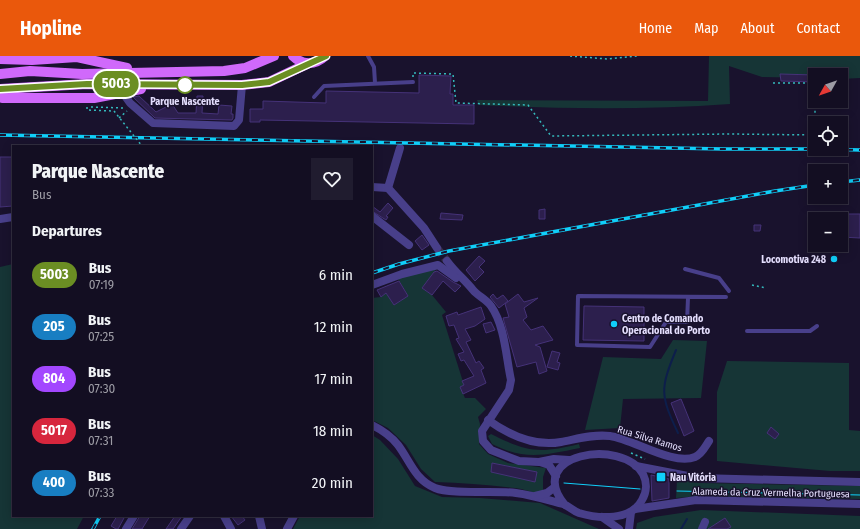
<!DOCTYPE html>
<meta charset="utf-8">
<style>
:root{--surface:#130e22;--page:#201c2f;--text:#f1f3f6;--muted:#9d9ca5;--line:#322e40;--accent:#ea580c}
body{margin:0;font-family:"Fira Sans Condensed",sans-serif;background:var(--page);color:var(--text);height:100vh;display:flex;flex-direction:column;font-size:15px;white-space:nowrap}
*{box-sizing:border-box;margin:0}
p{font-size:13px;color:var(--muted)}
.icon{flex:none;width:22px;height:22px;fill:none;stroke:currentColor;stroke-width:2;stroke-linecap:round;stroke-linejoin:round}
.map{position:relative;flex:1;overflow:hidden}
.side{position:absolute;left:12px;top:89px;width:361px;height:372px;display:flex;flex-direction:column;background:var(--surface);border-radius:0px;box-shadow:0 2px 10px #0003,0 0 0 1px var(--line)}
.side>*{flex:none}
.badge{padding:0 8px;border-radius:13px;font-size:14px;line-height:26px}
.needle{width:26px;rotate:230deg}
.tools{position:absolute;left:808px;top:12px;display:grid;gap:8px}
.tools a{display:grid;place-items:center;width:40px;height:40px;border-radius:0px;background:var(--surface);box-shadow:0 2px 10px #0003,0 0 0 1px var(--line);font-size:20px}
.map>.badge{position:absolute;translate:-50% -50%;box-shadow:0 0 0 2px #fff}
h2{padding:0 20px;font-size:15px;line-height:36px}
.round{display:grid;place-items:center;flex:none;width:42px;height:42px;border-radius:0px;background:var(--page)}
.head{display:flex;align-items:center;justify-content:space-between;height:68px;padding:0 20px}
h1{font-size:19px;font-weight:800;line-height:30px}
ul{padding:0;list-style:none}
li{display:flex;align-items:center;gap:12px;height:52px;padding:0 20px}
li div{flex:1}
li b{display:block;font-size:15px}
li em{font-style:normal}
li .badge{min-width:44px;font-weight:700;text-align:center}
header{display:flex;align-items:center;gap:24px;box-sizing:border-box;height:56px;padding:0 20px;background:var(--accent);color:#fff}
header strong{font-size:19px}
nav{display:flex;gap:22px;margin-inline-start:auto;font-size:14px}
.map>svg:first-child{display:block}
.green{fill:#163536}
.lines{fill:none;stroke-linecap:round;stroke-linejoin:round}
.stream{stroke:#0d1e4b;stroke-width:2}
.building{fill:#2c1f4d;stroke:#453278}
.street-tunnel{stroke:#38314c;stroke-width:8;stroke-dasharray:8 4;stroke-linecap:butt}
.path{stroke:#34babd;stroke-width:1.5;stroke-dasharray:2 3;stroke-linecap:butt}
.lane{stroke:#483f8a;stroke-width:4}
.street{stroke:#483f8a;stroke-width:8}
.primary{stroke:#d069fb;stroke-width:10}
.tram{stroke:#10cff9;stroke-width:1}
.rail-casing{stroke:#10cff9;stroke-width:3.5}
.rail{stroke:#19122d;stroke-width:2;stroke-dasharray:6;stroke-linecap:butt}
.path-bridge{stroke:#34babd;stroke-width:1.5;stroke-dasharray:2 3;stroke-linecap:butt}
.line-casing{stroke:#fff;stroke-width:9}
.line{stroke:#6b8e23;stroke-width:6}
.stop-dot{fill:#fff;stroke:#6b8e23;stroke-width:2}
.poi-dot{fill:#10cff9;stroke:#19122d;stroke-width:1.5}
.labels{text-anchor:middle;stroke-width:3;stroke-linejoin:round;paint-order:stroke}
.stop-label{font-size:10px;font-weight:bold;fill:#e5dffe;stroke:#19122d}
.poi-label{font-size:10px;font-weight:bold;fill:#e5dffe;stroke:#19122d;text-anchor:start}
.street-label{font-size:10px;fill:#e5dffe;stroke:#19122d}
</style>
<header>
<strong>Hopline</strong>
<nav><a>Home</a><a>Map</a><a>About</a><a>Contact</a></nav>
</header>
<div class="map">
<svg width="860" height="473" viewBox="0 0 860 473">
<rect width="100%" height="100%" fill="#19122d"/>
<g class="green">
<path d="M 709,0 L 860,0 L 860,22 L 841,23 L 841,19 L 815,19 L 815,22 L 762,21 L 729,10 L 730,48 C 647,54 562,53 479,49 L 477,44 L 708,45 Z"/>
<polygon points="13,208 13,460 84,460 77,473 0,473 0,211"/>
<path d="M 438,211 L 422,232 L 432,239 L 446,256 L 442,259 L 464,329 L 460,331 L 465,342 L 475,342 L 486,353 L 478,361 L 480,368 L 479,388 L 488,398 L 508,407 L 546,412 L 543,421 L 543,436 C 533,438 525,433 515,432 C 489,429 462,427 435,426 L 421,413 L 406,389 L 388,372 L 372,364 L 372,242 L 381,241 L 386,237 L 394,249 L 408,240 L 397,221 Z"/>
<polygon points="673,284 707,285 701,342 623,343 620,372 585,374 603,301 661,303"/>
<polygon points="727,305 849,307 849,374 860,375 860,415 830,415 717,405 717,336"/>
<path d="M 491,378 C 527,396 539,398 579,388 L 580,392 C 544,399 526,405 492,388 L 488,380 Z"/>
<polygon points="372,379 380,384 398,403 415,430 442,441 480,442 540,447 599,473 293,473 300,460 372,460"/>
<polygon points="677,424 700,427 860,430 860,443 700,440 676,442"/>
<polygon points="701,454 860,460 860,473 636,473 637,467 654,461"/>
</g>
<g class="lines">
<g class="stream">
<path d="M 676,294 C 660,333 660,339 678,377"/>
<polyline points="681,473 687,463"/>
</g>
</g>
<g class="building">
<polygon points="780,18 815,19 815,26 781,25"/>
<polygon points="419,19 451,20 450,38 453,38 453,49 474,49 474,68 260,64 260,66 250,66 250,53 263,53 263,45 326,47 326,35 419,37"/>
<polygon points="139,40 156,56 172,48 178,57 196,57 197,40 203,40 202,57 218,58 219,49 232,50 231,58 233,58 233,62 232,64 155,62 133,41"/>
<polygon points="0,101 13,101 13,150 0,151"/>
<polygon points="388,147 393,152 386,160 388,161 386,164 372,155 372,150 380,156"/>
<polygon points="545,153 545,163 539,163 539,154"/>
<polygon points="441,157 463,159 462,164 440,163"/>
<polygon points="846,158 860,158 860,182 841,181 841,160 846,160"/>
<polygon points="754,169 761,169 760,175 754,175"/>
<polygon points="422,179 429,189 422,194 415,185"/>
<polygon points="479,200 485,205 479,211 484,216 475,225 466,214"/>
<polygon points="437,215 453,226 461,230 455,236 443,225 432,239 422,232 434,216"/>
<polygon points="399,225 408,240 394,249 386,237 381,241 377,234"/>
<polygon points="493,238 497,243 503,239 508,245 499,252 490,241"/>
<polygon points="518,238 524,246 538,242 524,252 527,261 523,264 531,274 543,270 553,284 535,289 540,291 547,315 539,318 536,306 517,311 503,262 509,261 505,248"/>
<polygon points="584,250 644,251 644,285 583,284"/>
<polygon points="481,251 485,263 475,270 465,273 471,284 466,286 476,307 479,305 484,312 481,314 486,327 463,338 460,331 464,329 462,325 474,320 464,304 461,305 458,298 464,296 456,283 459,282 454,269 449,270 446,260 457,256 458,259"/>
<polygon points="491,266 495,274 486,277 483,268"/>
<polygon points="552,295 560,297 557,306 560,307 558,314 547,311"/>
<polygon points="681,343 694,375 684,380 671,347"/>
<polygon points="771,371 779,378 775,383 767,377"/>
<polygon points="492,407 537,416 535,426 491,416"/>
<polygon points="651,419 669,423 669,442 652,445"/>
<polygon points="117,460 124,462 118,473 116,473 111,470"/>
<polygon points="140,460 150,460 142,473 132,473"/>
<polygon points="175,460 182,460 173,473 166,473"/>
<polygon points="231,460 242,460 245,464 238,469"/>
<polygon points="725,462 731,471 727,473 708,473"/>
</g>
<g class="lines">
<polyline class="street-tunnel" points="437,192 447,205"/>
<g class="path">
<polyline points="570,0 607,3 638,0"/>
<polyline points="413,21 413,17 453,18 456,47 528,49 551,80 730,78 815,79 815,45"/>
<polyline points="773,27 815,27"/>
<polyline points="87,51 87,54 114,55"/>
<polyline points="91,51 125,52"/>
<polyline points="119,62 127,55"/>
<polyline points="752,229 766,232"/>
<polyline points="631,397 645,403"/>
</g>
<g class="lane">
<polyline points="368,0 374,11 375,27"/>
<polyline points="314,41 324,30 413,26"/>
<polyline points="685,213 719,222 729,235"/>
<polyline points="688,242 687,266 666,266 650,291 577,289 578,240 726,241"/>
<polyline points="747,275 810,275 817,270"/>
</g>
<g class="street">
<polyline points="126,35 125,40 130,47 153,67 234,70 239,64 242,29"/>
<polyline points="372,131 388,132"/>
<polyline points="388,132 424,172 437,192"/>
<polyline points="388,132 400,92"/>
<polyline points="372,160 409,189"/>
<polyline points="0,163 13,161"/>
<path d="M 447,205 C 455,216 465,224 473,234 C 478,240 486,243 491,250 C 505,270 506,301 511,324 L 509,334 L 482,375 L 483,385 L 491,394 L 519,405 L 539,406 L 554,403 L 569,404"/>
<polyline points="372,229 402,218 438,209 456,222"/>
<path d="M 488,364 C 509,379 534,391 561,386 C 577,383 593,378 610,380 C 633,383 673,410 695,401 C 702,398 705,391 709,385"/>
<path d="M 372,369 C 382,374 391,380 398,389 C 410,405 415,424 435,432 C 452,439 495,434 516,437 C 532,439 548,444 563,448 C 569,450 573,455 579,457 C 599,463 631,465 642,444 C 647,436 647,426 643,418 C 622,381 523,398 565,449"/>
<polyline points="540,406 549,409 556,420"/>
<polyline points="636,410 698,422 860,426"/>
<polyline points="535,440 547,437 555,431"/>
<polyline points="635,453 696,444 860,448"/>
<polyline points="224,460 231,473"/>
<polyline points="259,460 262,473"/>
<polyline points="602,461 619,473"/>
<polyline points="126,473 134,460"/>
<polyline points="181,473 190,460"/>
<polyline points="287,473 294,460"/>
<polyline points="629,473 631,456"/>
<polyline points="702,473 705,466"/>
</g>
<g class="primary">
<path d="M 293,0 C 303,10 315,9 325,0"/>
<polyline points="0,3 32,4 77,1 127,12"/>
<polyline points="0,18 30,15 82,18 224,15 245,12 274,0"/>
<polyline points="0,33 87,28 242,29 269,26 307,8"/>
<polyline points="2,42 94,42 141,33"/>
</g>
<g class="tram">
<polyline points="564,427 640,433"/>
<polyline points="677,435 860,439"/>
</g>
<g class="rail-casing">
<g id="rail">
<polyline points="0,79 723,93 815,93"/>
<polyline points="823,93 860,94"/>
<polyline points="841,126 860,124"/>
<polyline points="372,217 399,208 449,195 775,135 815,129"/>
<polyline points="93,473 100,460"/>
</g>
</g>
<use href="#rail" class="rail"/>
<polyline class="path-bridge" points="114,55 142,90"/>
</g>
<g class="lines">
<g class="line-casing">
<polyline id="line" points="0,33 87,28 242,29 269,26 326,0"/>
</g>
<use href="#line" class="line"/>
</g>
<circle class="stop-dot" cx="185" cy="29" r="8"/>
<g class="poi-dot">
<circle cx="834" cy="203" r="4"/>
<circle cx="614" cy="268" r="4"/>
<rect x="656" y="416" width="10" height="10" rx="2"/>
</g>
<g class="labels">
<g class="stop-label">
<text x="185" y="49">Parque Nascente</text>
</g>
<g class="poi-label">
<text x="826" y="207" text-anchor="end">Locomotiva 248</text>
<text x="622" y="266">Centro de Comando<tspan x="622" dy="12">Operacional do Porto</tspan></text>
<text x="670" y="425">Nau Vitória</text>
</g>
<g class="street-label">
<text transform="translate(650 382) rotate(17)" y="4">Rua Silva Ramos</text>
<text transform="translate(771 436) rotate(1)" y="4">Alameda da Cruz Vermelha Portuguesa</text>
</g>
</g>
</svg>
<div class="tools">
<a><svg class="needle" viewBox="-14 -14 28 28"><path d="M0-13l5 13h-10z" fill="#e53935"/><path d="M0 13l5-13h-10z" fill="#9d9ca5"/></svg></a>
<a><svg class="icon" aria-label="locate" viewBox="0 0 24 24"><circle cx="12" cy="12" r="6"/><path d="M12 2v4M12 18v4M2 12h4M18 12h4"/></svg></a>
<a>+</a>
<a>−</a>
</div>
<b class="badge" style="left:116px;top:28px;background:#6b8e23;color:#fff">5003</b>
<section class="side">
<div class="head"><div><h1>Parque Nascente</h1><p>Bus</p></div><a class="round"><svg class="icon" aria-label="heart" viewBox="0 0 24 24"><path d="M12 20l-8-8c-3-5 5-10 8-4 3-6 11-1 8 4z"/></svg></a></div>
<h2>Departures</h2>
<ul>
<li><span class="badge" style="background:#6b8e23;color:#fff">5003</span><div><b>Bus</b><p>07:19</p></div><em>6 min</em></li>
<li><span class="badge" style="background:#187ec2;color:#fff">205</span><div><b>Bus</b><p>07:25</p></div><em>12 min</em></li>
<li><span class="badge" style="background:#a347ff;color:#fff">804</span><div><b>Bus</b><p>07:30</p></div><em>17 min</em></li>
<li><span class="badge" style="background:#d7263d;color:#fff">5017</span><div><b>Bus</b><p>07:31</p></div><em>18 min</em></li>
<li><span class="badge" style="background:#187ec2;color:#fff">400</span><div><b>Bus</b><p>07:33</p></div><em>20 min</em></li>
</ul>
</section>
</div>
